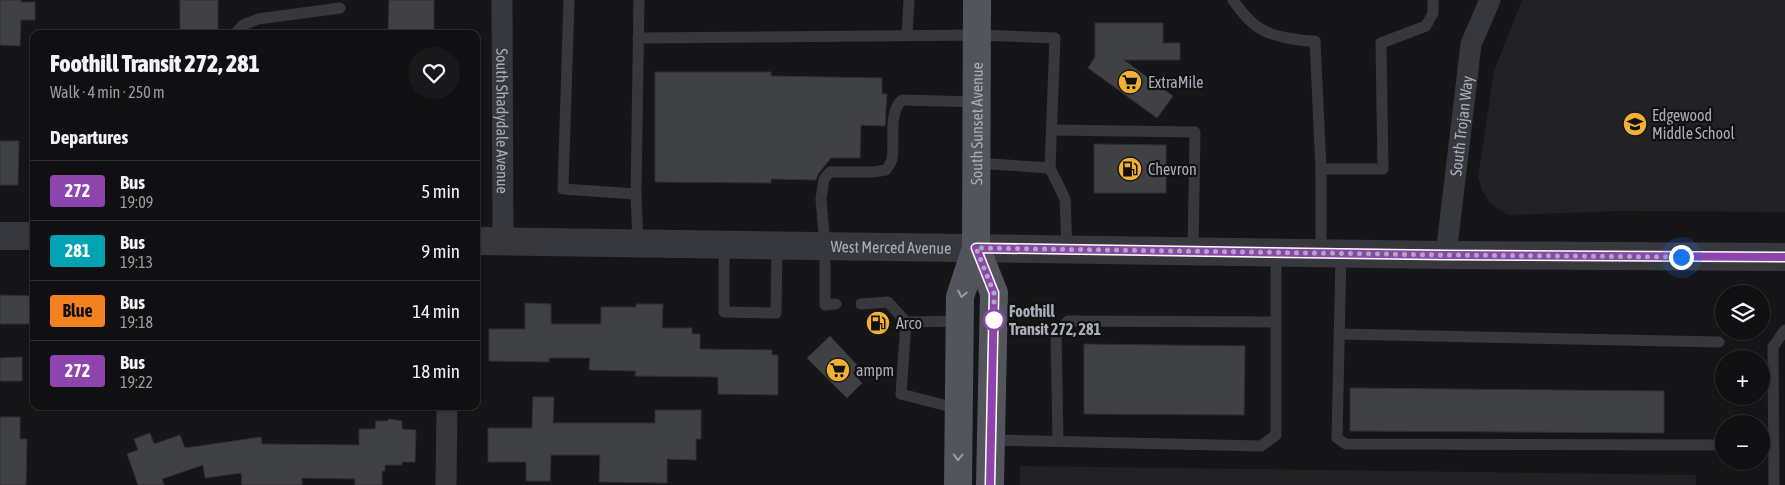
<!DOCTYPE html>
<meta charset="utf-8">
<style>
:root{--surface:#101012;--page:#19191b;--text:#f1f3f6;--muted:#9c9d9f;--line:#303032}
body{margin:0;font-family:"Asap Condensed",sans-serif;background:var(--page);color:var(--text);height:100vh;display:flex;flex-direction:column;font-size:19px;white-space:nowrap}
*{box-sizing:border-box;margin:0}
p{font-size:16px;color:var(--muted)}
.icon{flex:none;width:28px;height:28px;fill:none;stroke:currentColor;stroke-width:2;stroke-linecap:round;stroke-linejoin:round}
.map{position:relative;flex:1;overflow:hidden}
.details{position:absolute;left:30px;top:30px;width:450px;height:380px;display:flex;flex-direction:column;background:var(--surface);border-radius:10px;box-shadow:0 1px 4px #0004,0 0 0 1px var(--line)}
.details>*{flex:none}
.badge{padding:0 10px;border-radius:4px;font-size:18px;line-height:32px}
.tools{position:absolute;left:1715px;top:285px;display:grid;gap:10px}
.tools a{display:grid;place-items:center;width:55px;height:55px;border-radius:50%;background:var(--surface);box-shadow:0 1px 4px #0004,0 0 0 1px var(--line);font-size:25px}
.you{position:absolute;width:25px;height:25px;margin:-12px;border:4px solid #fff;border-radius:50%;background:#1a73e8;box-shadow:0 0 0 8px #1a73e833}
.map>.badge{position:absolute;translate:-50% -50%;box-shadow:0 0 0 2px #fff}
h2{padding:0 20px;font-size:19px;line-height:45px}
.round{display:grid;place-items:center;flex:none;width:52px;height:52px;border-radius:26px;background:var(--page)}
.summary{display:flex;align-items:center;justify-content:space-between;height:85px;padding:0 20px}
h1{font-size:24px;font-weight:800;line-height:38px}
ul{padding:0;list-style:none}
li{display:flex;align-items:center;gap:15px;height:60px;padding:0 20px;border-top:1px solid var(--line)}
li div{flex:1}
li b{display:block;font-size:19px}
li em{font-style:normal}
li .badge{min-width:55px;font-weight:700;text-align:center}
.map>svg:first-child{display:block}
.built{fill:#222225}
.building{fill:#404145;stroke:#303034}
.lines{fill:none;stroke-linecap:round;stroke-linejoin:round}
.service{stroke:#37383d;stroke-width:11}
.minor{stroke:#37383d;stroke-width:21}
.tertiary{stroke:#37383d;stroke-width:28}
.primary{stroke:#53555c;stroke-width:28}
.oneway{stroke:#979ba6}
.line-casing{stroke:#fff;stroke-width:11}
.line{stroke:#8e44ad;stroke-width:8}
.walk{stroke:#a8adb8;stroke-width:5;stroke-dasharray:0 9}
.stop-dot{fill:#fff;stroke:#8e44ad;stroke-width:2.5}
.labels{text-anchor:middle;stroke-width:4.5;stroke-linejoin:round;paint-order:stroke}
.poi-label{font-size:16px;fill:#a8adb8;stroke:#111113;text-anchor:start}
.street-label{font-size:16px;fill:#a8adb8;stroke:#111113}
.stop-label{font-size:16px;font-weight:bold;fill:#a8adb8;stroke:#111113;text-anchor:start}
</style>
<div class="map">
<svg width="1785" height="485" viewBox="0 0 1785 485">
<rect width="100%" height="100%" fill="#161618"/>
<g class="built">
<polygon points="1522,0 1785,0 1785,212 1621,211 1508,215 1490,203 1483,192 1478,178 1494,71"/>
<polygon points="1020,466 1696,475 1696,485 1020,485"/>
</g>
<g class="building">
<polygon points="0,0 21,0 21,2 35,2 35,20 21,20 20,46 0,45"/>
<polygon points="180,0 218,0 218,31 207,31 207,34 180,34"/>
<polygon points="389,0 434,0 434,34 388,34"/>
<polygon points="1095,23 1163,23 1163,43 1180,43 1180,60 1124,60 1173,96 1157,118 1088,68 1095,57"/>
<polygon points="655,72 771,72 771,76 882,78 882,94 887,94 885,126 861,125 860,158 831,158 818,174 816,180 771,179 771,183 655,182"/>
<polygon points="0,141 19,141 18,185 0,185"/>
<polygon points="1094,144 1166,145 1166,193 1094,193"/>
<polygon points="0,295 33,296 33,324 0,324"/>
<polygon points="525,303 551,304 551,324 601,324 601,307 636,307 636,304 663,304 662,328 692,328 692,334 700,334 700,349 772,350 772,355 778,355 778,395 718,394 718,377 635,376 636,371 589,370 590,358 549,358 549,362 489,361 489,329 525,329"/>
<polygon points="830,336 859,367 853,373 862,383 847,398 807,358"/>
<polygon points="1084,344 1245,346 1244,415 1084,414"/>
<polygon points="22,357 22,381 0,381 0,358"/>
<polygon points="1350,388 1664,391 1664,433 1350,431"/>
<polygon points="533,397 554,397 553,423 655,423 655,410 701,410 701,439 696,439 696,460 667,459 667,483 599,482 600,455 551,455 550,481 526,481 526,462 488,462 488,428 532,428"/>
<polygon points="0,417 20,417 20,439 27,439 26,485 0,485"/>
<polygon points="389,419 402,421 402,429 416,430 415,462 402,462 402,465 385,465 385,471 382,471 382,485 355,485 355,479 302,478 302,485 242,485 241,473 205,478 203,465 162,479 164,485 138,485 127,454 138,450 134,439 150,433 154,444 180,435 185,448 261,437 262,444 359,445 359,429 375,429 376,421 387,421"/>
</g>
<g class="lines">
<g class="service">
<polyline points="569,0 563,189 636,194"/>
<path d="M 1233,0 C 1240,10 1250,23 1261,29 C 1274,37 1300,41 1315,41 L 1321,169 L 1383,169 L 1381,43 L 1426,26 L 1433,13 L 1433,0"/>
<polyline points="235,34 243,25 258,19 340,8"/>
<polyline points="907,35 909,0"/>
<polyline points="638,38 977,35 1055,38 1050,168 976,163"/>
<polyline points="1052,130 1195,132 1193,251"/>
<polyline points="1050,168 1065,199 1067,249"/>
<polyline points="638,244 636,194 639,0"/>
<polyline points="724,245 724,312 776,313 777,245"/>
<polyline points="1321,253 1321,169"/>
<polyline points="1341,254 1337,438 1346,444 1718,445"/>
<path d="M 836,304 L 825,305 L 825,246 L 821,199 L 824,179 L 830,172 L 873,172 L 886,170 C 888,167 891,163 892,159 C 895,142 888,112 902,100 L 976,102"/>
<polyline points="861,304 888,302 906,322 901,394 959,409"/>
<polyline points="906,322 960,321"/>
<polyline points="1339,334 1719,342"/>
<polyline points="990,440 1261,446 1276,435 1276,253"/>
<polyline points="1058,441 1056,333 1068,321 1276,322"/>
<polyline points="1774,485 1773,347 1785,330"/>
</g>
<g class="minor">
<path id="s1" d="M 502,0 L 503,242"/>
<path id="s2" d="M 1446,255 L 1471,44 L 1490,0"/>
<polyline points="446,485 447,406"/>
</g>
<g class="tertiary">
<polyline points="0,236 34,236"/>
<path id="s3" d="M 476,241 L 1446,255 L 1785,257"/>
</g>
<g class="primary">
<polyline points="976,248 994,293 990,485"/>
<path id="s4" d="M 958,485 L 960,297 L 976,248 L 977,0"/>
</g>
</g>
<defs><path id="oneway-chevron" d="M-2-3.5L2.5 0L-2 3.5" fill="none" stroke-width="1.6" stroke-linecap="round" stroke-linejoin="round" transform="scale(1.25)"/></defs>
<g class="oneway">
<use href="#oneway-chevron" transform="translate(962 294) rotate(102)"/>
<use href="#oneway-chevron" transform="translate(958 457) rotate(91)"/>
</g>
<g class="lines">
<g class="line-casing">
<polyline id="line" points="990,485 994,293 976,248 1446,255 1785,257"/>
</g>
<use href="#line" class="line"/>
<polyline class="walk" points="994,320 994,293 976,248 1446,255 1681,257"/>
</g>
<defs>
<g id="supermarket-disc" transform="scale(1.25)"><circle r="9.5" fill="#f2b134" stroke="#111113"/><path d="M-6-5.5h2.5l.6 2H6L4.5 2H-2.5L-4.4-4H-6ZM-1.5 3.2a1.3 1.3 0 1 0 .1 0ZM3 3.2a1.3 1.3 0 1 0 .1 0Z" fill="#111"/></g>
<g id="school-disc" transform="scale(1.25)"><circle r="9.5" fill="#f2b134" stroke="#111113"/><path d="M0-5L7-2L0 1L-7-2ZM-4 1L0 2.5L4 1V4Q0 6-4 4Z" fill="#111"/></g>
<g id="fuel-disc" transform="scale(1.25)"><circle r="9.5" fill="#f2b134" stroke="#111113"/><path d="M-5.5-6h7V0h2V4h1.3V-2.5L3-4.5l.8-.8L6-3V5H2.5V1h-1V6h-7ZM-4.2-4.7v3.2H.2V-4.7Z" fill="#111"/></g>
</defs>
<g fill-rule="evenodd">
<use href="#supermarket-disc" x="1130" y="82"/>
<use href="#school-disc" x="1635" y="124"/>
<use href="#fuel-disc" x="1130" y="169"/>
<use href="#fuel-disc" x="878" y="323"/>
<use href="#supermarket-disc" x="838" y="370"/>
</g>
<circle class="stop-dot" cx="994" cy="320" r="10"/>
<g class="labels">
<g class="poi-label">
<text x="1148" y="88">ExtraMile</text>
<text x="1652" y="121">Edgewood<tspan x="1652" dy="18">Middle School</tspan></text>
<text x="1148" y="175">Chevron</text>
<text x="896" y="329">Arco</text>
<text x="856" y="376">ampm</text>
</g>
<g class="street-label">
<text dy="6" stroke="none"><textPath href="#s1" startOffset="121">South Shadydale Avenue</textPath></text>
<text dy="6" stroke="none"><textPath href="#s4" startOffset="364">South Sunset Avenue</textPath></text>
<text dy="6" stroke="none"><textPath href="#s2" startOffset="130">South Trojan Way</textPath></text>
<text dy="6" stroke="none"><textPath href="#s3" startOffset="415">West Merced Avenue</textPath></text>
</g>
<g class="stop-label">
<text x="1009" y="317">Foothill<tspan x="1009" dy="18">Transit 272, 281</tspan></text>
</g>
</g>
</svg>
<div class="tools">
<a><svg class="icon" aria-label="layers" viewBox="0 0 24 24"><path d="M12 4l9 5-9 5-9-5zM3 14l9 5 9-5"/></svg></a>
<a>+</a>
<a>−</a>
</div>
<div class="you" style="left:1681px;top:257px"></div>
<section class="details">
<div class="summary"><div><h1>Foothill Transit 272, 281</h1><p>Walk · 4 min · 250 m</p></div><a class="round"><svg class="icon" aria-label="heart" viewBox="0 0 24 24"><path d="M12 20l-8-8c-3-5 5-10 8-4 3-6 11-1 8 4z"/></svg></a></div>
<h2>Departures</h2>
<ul>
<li><span class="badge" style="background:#8e44ad;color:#fff">272</span><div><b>Bus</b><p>19:09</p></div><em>5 min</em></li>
<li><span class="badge" style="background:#00a3b4;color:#fff">281</span><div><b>Bus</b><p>19:13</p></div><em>9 min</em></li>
<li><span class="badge" style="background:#f58220;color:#111">Blue</span><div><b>Bus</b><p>19:18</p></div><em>14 min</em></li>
<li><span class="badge" style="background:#8e44ad;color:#fff">272</span><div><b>Bus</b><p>19:22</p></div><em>18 min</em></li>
</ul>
</section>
</div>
